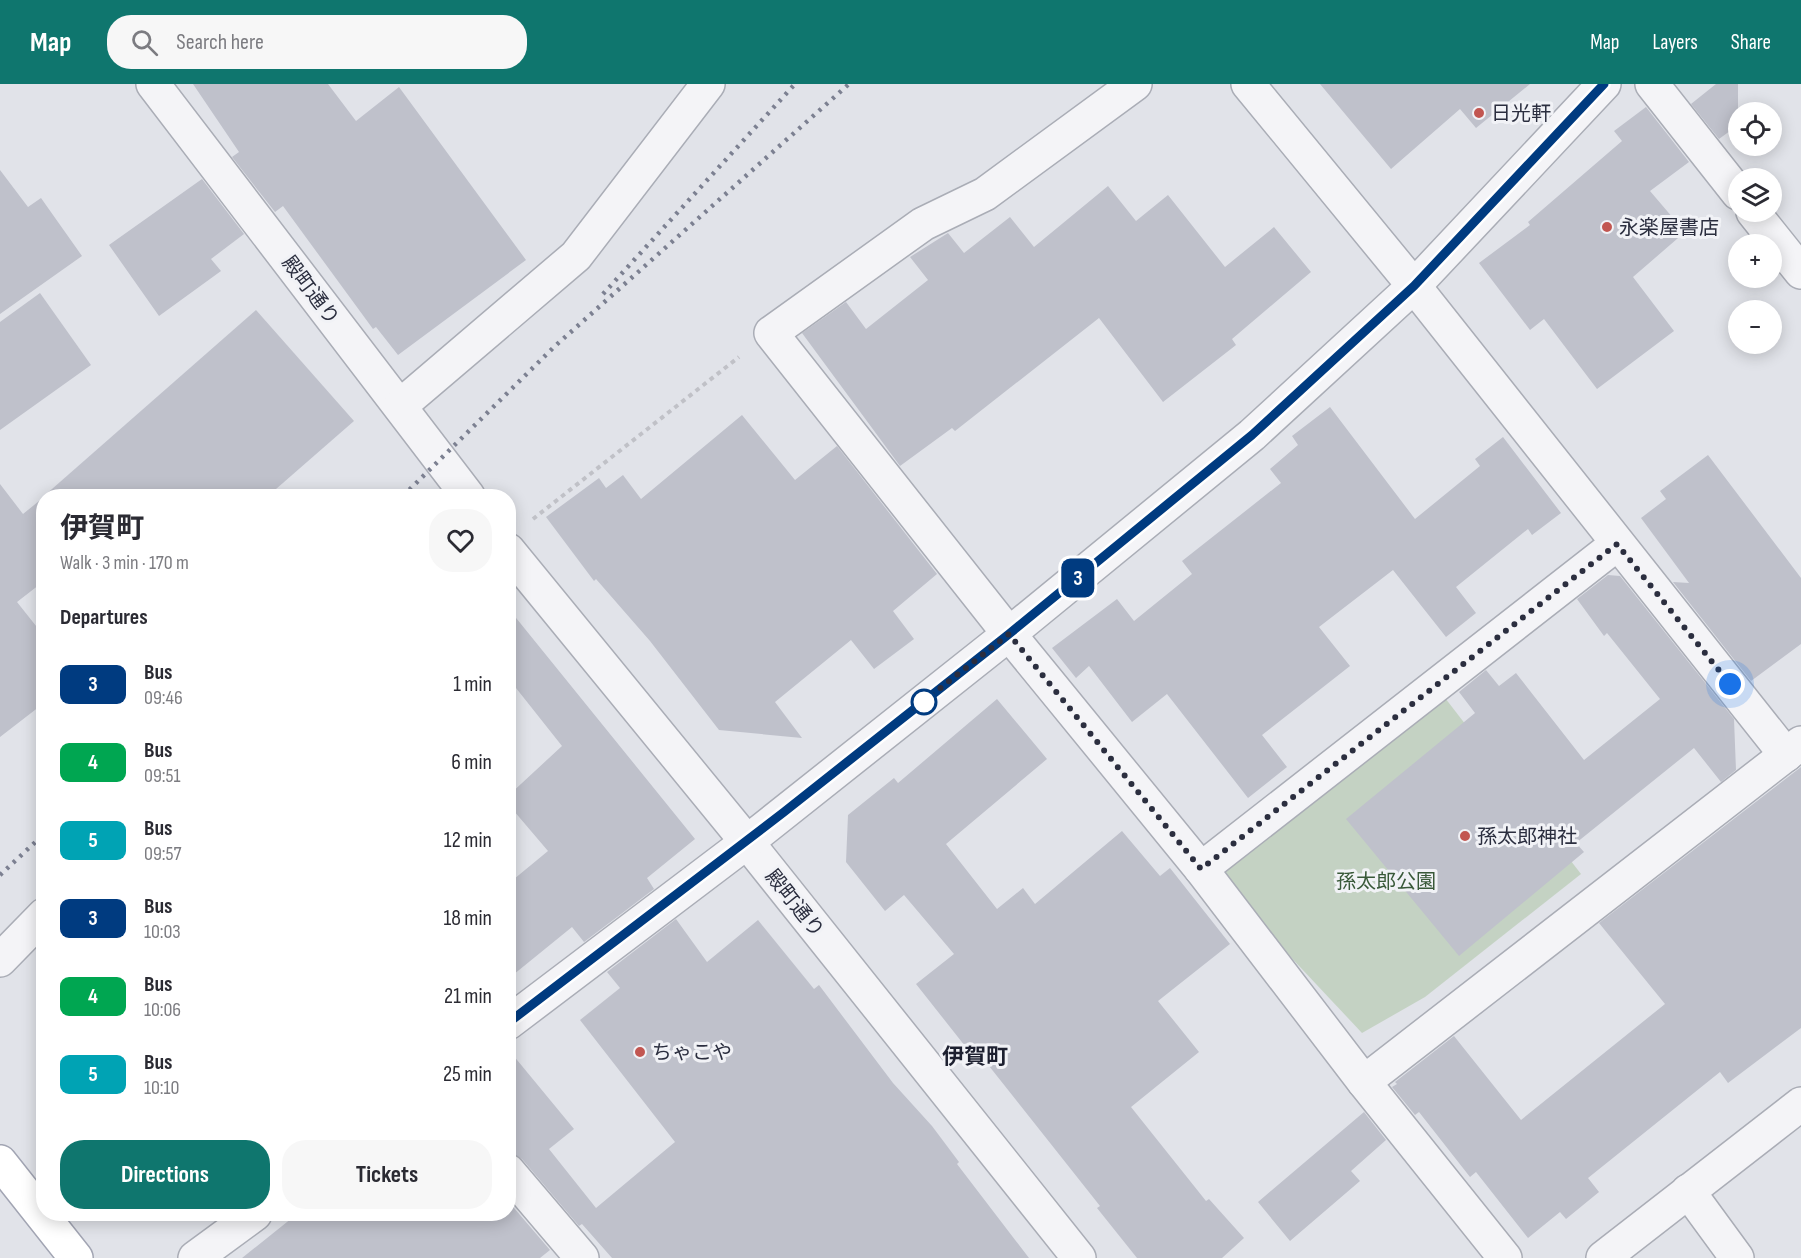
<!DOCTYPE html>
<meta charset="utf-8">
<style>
:root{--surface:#fff;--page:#f7f7f7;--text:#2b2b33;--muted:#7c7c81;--accent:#0f766e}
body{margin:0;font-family:"Sofia Sans Condensed","Noto Sans JP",sans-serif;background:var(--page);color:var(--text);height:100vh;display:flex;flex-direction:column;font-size:22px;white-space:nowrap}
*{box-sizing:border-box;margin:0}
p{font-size:20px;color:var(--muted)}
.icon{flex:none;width:33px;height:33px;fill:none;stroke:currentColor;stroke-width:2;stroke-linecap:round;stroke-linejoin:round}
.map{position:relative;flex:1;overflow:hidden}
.drawer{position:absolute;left:36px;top:405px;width:480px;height:732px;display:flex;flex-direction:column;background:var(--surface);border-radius:24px;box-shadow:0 3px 15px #0003}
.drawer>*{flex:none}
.badge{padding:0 12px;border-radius:9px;font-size:21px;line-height:39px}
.fabs{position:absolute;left:1728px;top:18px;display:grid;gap:12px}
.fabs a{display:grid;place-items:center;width:54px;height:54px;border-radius:50%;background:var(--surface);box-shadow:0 3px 15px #0003;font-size:30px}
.you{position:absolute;width:30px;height:30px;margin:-15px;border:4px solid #fff;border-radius:50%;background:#1a73e8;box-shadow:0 0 0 9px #1a73e833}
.map>.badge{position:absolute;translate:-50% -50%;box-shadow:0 0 0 3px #fff}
h2{padding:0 24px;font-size:22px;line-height:54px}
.round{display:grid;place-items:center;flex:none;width:63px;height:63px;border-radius:24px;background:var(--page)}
.summary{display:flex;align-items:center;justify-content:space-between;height:102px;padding:0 24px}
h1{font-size:28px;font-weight:700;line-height:45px}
.cta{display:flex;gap:12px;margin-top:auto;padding:12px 24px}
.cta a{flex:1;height:69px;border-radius:24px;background:var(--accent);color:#fff;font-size:24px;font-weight:700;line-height:69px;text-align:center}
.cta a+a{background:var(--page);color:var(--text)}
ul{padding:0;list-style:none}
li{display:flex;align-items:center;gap:18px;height:78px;padding:0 24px}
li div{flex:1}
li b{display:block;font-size:22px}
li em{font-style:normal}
li .badge{min-width:66px;font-weight:700;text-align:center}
header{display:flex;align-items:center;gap:36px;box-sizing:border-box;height:84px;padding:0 30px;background:var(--accent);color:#fff}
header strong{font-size:28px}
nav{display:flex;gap:33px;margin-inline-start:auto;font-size:21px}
.search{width:420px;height:54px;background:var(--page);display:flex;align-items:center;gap:15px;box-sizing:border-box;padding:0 21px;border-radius:24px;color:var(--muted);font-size:22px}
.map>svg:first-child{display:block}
.green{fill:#c4d2c3}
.building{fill:#bfc1cb}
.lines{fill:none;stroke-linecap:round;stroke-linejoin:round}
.minor-casing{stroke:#aaadb6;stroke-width:36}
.major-casing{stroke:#a2a5b3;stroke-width:36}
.path{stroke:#c0c1c7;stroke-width:4;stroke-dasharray:4.5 4.5;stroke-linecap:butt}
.minor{stroke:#f4f4f7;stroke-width:33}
.major{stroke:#fff;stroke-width:33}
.rail{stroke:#7c8091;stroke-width:4.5;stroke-dasharray:3 6;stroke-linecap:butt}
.line-casing{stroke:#fff;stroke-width:14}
.line{stroke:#003b80;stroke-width:9}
.walk{stroke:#2b2e3f;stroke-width:6;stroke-dasharray:0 10.8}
.poi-dot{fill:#c25651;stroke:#f1f2f6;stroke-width:2}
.stop-dot{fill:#fff;stroke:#003b80;stroke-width:3}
.labels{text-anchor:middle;stroke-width:6;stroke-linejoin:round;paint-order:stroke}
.poi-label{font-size:20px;fill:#2b2e3f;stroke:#f1f2f6;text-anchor:start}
.street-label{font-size:20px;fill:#2b2e3f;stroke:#f1f2f6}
.park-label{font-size:20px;fill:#395939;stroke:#f1f2f6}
.quarter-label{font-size:22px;font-weight:bold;fill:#1d2030;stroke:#f1f2f6}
</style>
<header>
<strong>Map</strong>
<div class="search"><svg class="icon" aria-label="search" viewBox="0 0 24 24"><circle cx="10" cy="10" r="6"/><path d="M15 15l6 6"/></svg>Search here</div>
<nav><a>Map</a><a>Layers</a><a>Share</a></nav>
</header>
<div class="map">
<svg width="1801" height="1174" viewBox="0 0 1801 1174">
<rect width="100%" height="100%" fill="#e1e3e9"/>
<polygon class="green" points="1442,610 1581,790 1425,913 1362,949 1210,787"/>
<g class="building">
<polygon points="193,0 328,0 356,37 399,3 526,176 398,271 376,243 373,245 283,122 275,128 232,73 239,68"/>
<polygon points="1320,0 1530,0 1476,44 1460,25 1391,85"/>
<polygon points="1716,0 1738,0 1738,41 1719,55 1691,20"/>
<polygon points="1646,23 1689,78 1650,107 1685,148 1633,193 1674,247 1597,305 1544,235 1530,246 1479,179 1530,141 1528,138 1622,57 1614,47"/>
<polygon points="0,86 28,123 41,114 82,172 0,230"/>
<polygon points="202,95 244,150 211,175 221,187 159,232 109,161"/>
<polygon points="1108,102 1136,137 1168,111 1225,183 1274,143 1311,188 1232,255 1236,261 1163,318 1099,234 955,347 952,344 900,382 802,249 846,218 866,245 928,196 910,173 948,149 964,169 1010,133 1034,163"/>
<polygon points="40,209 91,281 0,346 0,238"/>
<polygon points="256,226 354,337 268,412 44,412"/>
<polygon points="1330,323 1415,435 1480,382 1475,375 1503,353 1561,429 1532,451 1528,445 1456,503 1476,529 1446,553 1393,486 1319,543 1350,582 1262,651 1287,683 1248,714 1167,610 1132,638 1089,582 1076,594 1052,564 1117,515 1134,537 1192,490 1182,477 1281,399 1270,385 1298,361 1292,352"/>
<polygon points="742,331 795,396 837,362 937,490 893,527 914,555 874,585 851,556 775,618 802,654 719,646 650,557 596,495 594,497 546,433 599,394 606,404 623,391 641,415"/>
<polygon points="1708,371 1801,494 1801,560 1751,597 1673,498 1689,499 1641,434 1666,415 1660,407"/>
<polygon points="0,400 23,430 44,413 44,497 17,518 44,552 44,619 0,653"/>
<polygon points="1608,491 1620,492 1734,635 1736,686 1721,698 1694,664 1576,759 1584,768 1459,872 1346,735 1475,629 1459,608 1486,586 1499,602 1516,589 1584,676 1660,615 1607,549 1604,552 1577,515"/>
<polygon points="508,524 695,755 647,794 654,805 584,858 572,843 508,895 508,800 548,767 508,720 508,712 562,662 516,604 508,610"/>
<polygon points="997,615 1047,675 946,760 997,825 1023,804 1035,820 1122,747 1160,792 1170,784 1230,860 1158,917 1199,968 1131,1023 1206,1117 1209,1115 1244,1154 1222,1174 1137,1174 1097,1124 1100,1122 970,958 965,962 916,900 954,870 904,811 885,827 846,778 848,731 894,694 898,699"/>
<polygon points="1801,683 1801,944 1728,999 1720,988 1588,1094 1599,1108 1566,1135 1560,1128 1528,1154 1476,1088 1470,1093 1419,1028 1415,1031 1392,1003 1397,1000 1395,998 1454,952 1521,1036 1665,920 1599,839"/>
<polygon points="676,835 707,878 758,836 814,905 819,901 893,999 932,1042 959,1078 957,1080 1029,1174 612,1174 582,1140 579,1142 522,1075 508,1069 508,965 574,1045 549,1065 596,1124 675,1058 580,936 620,904 607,888"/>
<polygon points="1364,1028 1386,1056 1351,1087 1360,1097 1290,1157 1258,1118"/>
<polygon points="508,1117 550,1166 540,1174 242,1174 297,1130 508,1130"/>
</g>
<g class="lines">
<g class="minor-casing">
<g id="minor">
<polyline points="153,0 468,412"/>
<polyline points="1135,0 985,110 923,140 771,249 1009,550 1201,785 1364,998 1505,1174"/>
<polyline points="1248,0 1414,202 1786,671"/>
<polyline points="1652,0 1738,109"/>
<polyline points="1753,128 1801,188"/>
<polyline points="400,322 576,172 708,0"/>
<polyline points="508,466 747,758 1079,1174"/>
<polyline points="1201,785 1617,460"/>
<polyline points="0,876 44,831"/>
<polyline points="508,939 747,758 1009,550 1252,351 1414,202 1604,0"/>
<polyline points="1364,998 1801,659"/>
<polyline points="508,1087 582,1174"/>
<polyline points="1688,1107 1737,1174"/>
<polyline points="195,1174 255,1130"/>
<polyline points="1603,1174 1801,1020"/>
</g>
</g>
<g class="major-casing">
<polyline id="major" points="0,1078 76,1174"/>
</g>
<polyline class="path" points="533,435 739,273"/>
<use href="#minor" class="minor"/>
<use href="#major" class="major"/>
<g class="rail">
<polyline points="603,210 795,0"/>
<polyline points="403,412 554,263 849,0"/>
<polyline points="0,791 44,750"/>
</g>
</g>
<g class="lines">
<g class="line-casing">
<polyline id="line" points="508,939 784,728 1009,550 1252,351 1414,202 1604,0"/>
</g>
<use href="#line" class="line"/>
<polyline class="walk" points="924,618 915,624 1009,550 1201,785 1617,460 1730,600"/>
</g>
<g class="poi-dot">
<circle cx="1479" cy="29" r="6"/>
<circle cx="1607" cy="143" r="6"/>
<circle cx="1465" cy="752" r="6"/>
<circle cx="640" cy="968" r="6"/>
</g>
<circle class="stop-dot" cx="924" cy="618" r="12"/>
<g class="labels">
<g class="poi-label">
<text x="1491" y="36">日光軒</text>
<text x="1619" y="150">永楽屋書店</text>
<text x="1477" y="759">孫太郎神社</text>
<text x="652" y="975">ちゃこや</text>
</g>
<g class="street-label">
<text transform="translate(311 206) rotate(53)" y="7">殿町通り</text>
<text transform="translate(795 819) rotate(51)" y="7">殿町通り</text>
</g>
<g class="park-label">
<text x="1386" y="804">孫太郎公園</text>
</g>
<g class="quarter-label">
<text x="975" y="980">伊賀町</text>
</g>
</g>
</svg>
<div class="fabs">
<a><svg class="icon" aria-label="locate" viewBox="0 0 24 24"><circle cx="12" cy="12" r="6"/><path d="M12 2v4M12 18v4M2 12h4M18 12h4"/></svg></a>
<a><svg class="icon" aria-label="layers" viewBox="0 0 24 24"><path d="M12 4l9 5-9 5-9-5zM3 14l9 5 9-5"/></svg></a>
<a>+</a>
<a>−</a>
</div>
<div class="you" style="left:1730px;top:600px"></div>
<b class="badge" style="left:1078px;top:494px;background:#003b80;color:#fff">3</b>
<section class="drawer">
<div class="summary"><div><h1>伊賀町</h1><p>Walk · 3 min · 170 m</p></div><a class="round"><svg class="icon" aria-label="heart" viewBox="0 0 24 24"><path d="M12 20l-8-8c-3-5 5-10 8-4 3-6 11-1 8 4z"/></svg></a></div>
<h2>Departures</h2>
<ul>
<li><span class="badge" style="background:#003b80;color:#fff">3</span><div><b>Bus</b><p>09:46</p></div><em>1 min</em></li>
<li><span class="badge" style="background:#00a651;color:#fff">4</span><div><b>Bus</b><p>09:51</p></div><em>6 min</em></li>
<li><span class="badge" style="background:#00a3b4;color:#fff">5</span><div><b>Bus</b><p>09:57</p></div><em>12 min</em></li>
<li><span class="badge" style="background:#003b80;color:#fff">3</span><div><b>Bus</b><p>10:03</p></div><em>18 min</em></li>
<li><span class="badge" style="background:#00a651;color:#fff">4</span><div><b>Bus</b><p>10:06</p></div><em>21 min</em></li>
<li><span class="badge" style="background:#00a3b4;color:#fff">5</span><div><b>Bus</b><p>10:10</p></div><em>25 min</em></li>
</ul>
<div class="cta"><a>Directions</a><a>Tickets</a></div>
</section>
</div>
